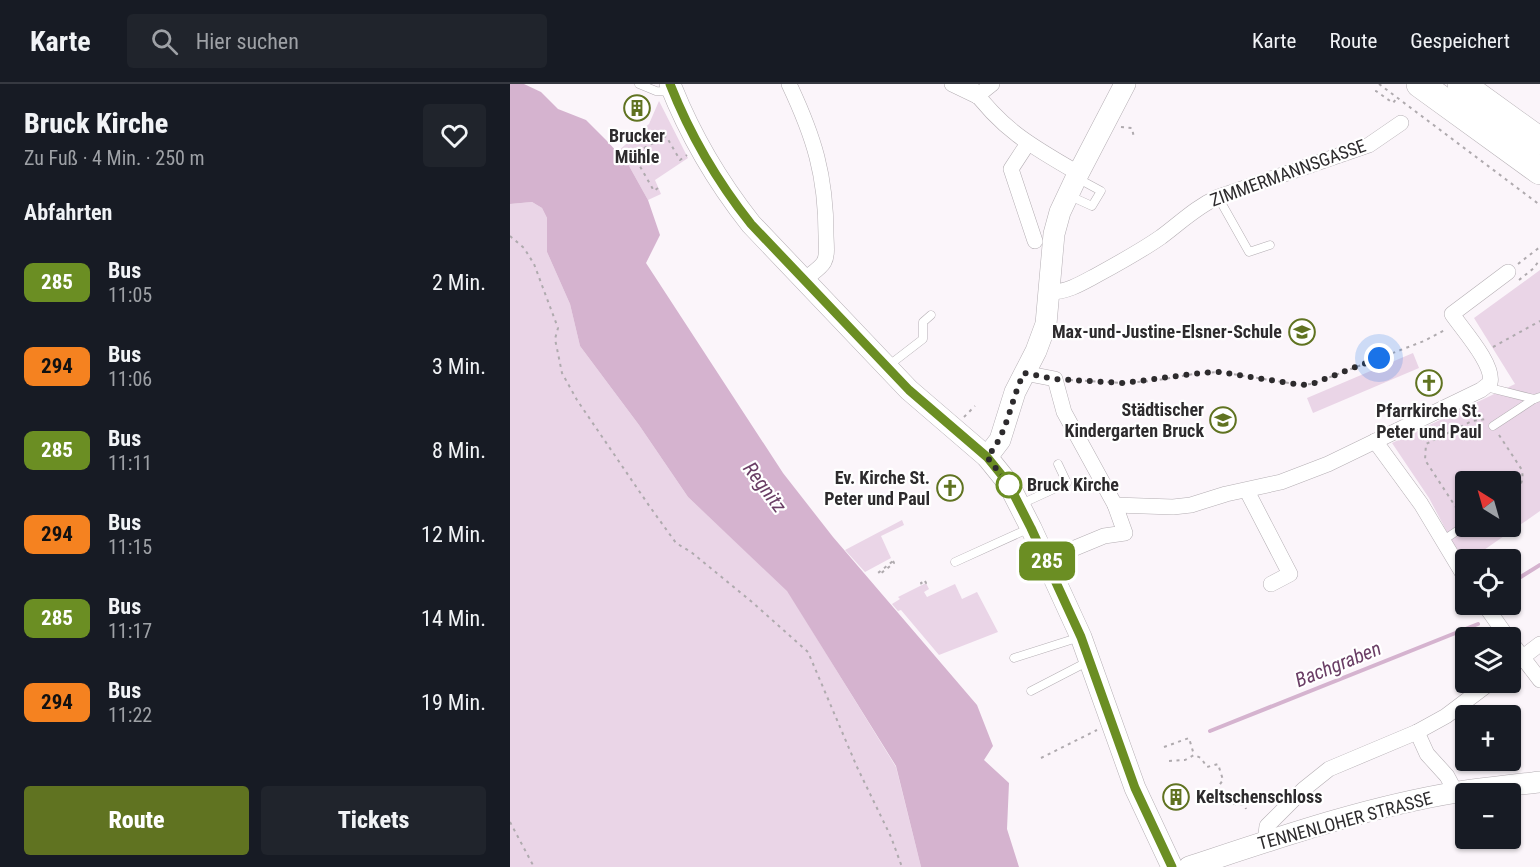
<!DOCTYPE html>
<html lang="de">
<meta charset="utf-8">
<style>
:root{--surface:#171b24;--page:#20242c;--text:#f1f3f6;--muted:#9ea1a6;--line:#363941;--accent:#607321}
body{margin:0;font-family:"Roboto Condensed",sans-serif;background:var(--page);color:var(--text);height:100vh;display:flex;flex-direction:column;font-size:22px;white-space:nowrap}
*{box-sizing:border-box;margin:0}
p{font-size:20px;color:var(--muted)}
.icon{flex:none;width:33px;height:33px;fill:none;stroke:currentColor;stroke-width:2;stroke-linecap:round;stroke-linejoin:round}
.map{position:relative;flex:1;overflow:hidden}
.panel{display:flex;flex-direction:column;background:var(--surface);width:510px}
.panel>*{flex:none}
.badge{padding:0 12px;border-radius:9px;font-size:21px;line-height:39px}
.needle{width:39px;rotate:323deg}
.buttons{position:absolute;left:945px;top:387px;display:grid;gap:12px}
.buttons a{display:grid;place-items:center;width:66px;height:66px;border-radius:6px;background:var(--surface);box-shadow:0 2px 4px #0004;font-size:30px}
.you{position:absolute;width:30px;height:30px;margin:-15px;border:4px solid #fff;border-radius:50%;background:#1a73e8;box-shadow:0 0 0 9px #1a73e833}
.map>.badge{position:absolute;translate:-50% -50%;box-shadow:0 0 0 3px #fff}
h2{padding:0 24px;font-size:22px;line-height:54px}
.round{display:grid;place-items:center;flex:none;width:63px;height:63px;border-radius:6px;background:var(--page)}
.summary{display:flex;align-items:center;justify-content:space-between;height:102px;padding:0 24px}
h1{font-size:28px;font-weight:800;line-height:45px}
.cta{display:flex;gap:12px;margin-top:auto;padding:12px 24px}
.cta a{flex:1;height:69px;border-radius:6px;background:var(--accent);color:#fff;font-size:24px;font-weight:800;line-height:69px;text-align:center}
.cta a+a{background:var(--page);color:var(--text)}
ul{padding:0;list-style:none}
li{display:flex;align-items:center;gap:18px;height:84px;padding:0 24px}
li div{flex:1}
li b{display:block;font-size:22px}
li em{font-style:normal}
li .badge{min-width:66px;font-weight:700;text-align:center}
header{display:flex;align-items:center;gap:36px;box-sizing:border-box;height:84px;padding:0 30px;background:var(--surface);border-bottom:2px solid var(--line)}
header strong{font-size:28px}
nav{display:flex;gap:33px;margin-inline-start:auto;font-size:21px}
.search{width:420px;height:54px;background:var(--page);display:flex;align-items:center;gap:15px;box-sizing:border-box;padding:0 21px;border-radius:6px;color:var(--muted);font-size:22px}
main{display:flex;flex:1;min-height:0}
.map>svg:first-child{display:block}
.green{fill:#ead5e7;fill-rule:evenodd}
.water{fill:#d5b3cf}
.lines{fill:none;stroke-linecap:round;stroke-linejoin:round}
.stream{stroke:#d5b3cf;stroke-width:4}
.lane-casing{stroke:#b4aeb3;stroke-width:9}
.street-casing{stroke:#b4aeb3;stroke-width:16}
.secondary-casing{stroke:#b4aeb3;stroke-width:22}
.highway-casing{stroke:#b4aeb3;stroke-width:28}
.path{stroke:#afaaae;stroke-width:2;stroke-dasharray:3 4.5;stroke-linecap:butt}
.lane{stroke:#fff;stroke-width:8}
.street{stroke:#fff;stroke-width:15}
.secondary{stroke:#fff;stroke-width:21}
.highway{stroke:#fff;stroke-width:27}
.line-casing{stroke:#fff;stroke-width:14}
.line{stroke:#6b8e23;stroke-width:9}
.walk{stroke:#2d2b2d;stroke-width:6;stroke-dasharray:0 10.8}
.stop-dot{fill:#fff;stroke:#6b8e23;stroke-width:3}
.labels{text-anchor:middle;stroke-width:4.5;stroke-linejoin:round;paint-order:stroke}
.poi-label{font-size:18px;font-weight:bold;fill:#2d2b2d;stroke:#fff;text-anchor:end}
.street-label{font-size:18px;fill:#2d2b2d;stroke:#fff}
.stop-label{font-size:18px;font-weight:bold;fill:#2d2b2d;stroke:#fff;text-anchor:start}
.water-label{font-size:20px;font-style:italic;fill:#6a3e65;stroke:#fff}
</style>
<header>
<strong>Karte</strong>
<div class="search"><svg class="icon" aria-label="search" viewBox="0 0 24 24"><circle cx="10" cy="10" r="6"/><path d="M15 15l6 6"/></svg>Hier suchen</div>
<nav><a>Karte</a><a>Route</a><a>Gespeichert</a></nav>
</header>
<main>
<section class="panel">
<div class="summary"><div><h1>Bruck Kirche</h1><p>Zu Fuß · 4 Min. · 250 m</p></div><a class="round"><svg class="icon" aria-label="heart" viewBox="0 0 24 24"><path d="M12 20l-8-8c-3-5 5-10 8-4 3-6 11-1 8 4z"/></svg></a></div>
<h2>Abfahrten</h2>
<ul>
<li><span class="badge" style="background:#6b8e23;color:#fff">285</span><div><b>Bus</b><p>11:05</p></div><em>2 Min.</em></li>
<li><span class="badge" style="background:#f58220;color:#111">294</span><div><b>Bus</b><p>11:06</p></div><em>3 Min.</em></li>
<li><span class="badge" style="background:#6b8e23;color:#fff">285</span><div><b>Bus</b><p>11:11</p></div><em>8 Min.</em></li>
<li><span class="badge" style="background:#f58220;color:#111">294</span><div><b>Bus</b><p>11:15</p></div><em>12 Min.</em></li>
<li><span class="badge" style="background:#6b8e23;color:#fff">285</span><div><b>Bus</b><p>11:17</p></div><em>14 Min.</em></li>
<li><span class="badge" style="background:#f58220;color:#111">294</span><div><b>Bus</b><p>11:22</p></div><em>19 Min.</em></li>
</ul>
<div class="cta"><a>Route</a><a>Tickets</a></div>
</section>
<div class="map">
<svg width="1030" height="783" viewBox="0 0 1030 783">
<rect width="100%" height="100%" fill="#fbf5fa"/>
<g class="green">
<polygon points="149,17 178,74 145,96 151,110 138,116 118,80 107,68 139,40"/>
<polygon points="22,118 32,124 37,134 37,168 60,220 70,262 129,341 178,413 277,506 386,683 411,783 0,783 0,120"/>
<path d="M 1030,186 L 1030,427 L 961,475 L 956,476 L 954,480 L 919,414 L 882,359 L 1005,300 L 964,234 ZM 956,398 L 1000,398 L 1000,442 L 956,442 Z"/>
<polygon points="903,269 909,284 803,329 797,314"/>
<polygon points="392,436 394,441 371,452 381,474 355,488 335,466"/>
<polygon points="416,499 419,505 414,508 417,513 445,500 452,515 467,508 488,548 429,571 391,526 388,527 382,520 390,515 388,513"/>
</g>
<polygon class="water" points="0,0 14,0 31,8 48,25 76,36 97,57 118,80 138,116 150,151 136,179 273,389 323,453 467,621 483,662 474,676 499,699 497,745 509,783 411,783 386,682 277,507 178,413 129,341 70,262 60,220 37,168 37,134 32,124 22,118 0,120"/>
<g class="lines">
<g class="stream">
<path d="M 997,528 C 1008,519 1004,506 1009,494 L 1030,481"/>
<polyline points="700,647 968,540"/>
</g>
<g class="lane-casing">
<g id="lane">
<polyline points="129,0 146,7 162,8"/>
<polyline points="560,112 582,122 591,107 567,94"/>
<polyline points="708,113 739,168 760,161"/>
<polyline points="378,282 413,255 413,238 421,231"/>
<polyline points="976,303 1024,315"/>
<polyline points="983,342 1024,315 1030,313"/>
<polyline points="511,420 557,399 548,380"/>
<polyline points="932,457 956,441"/>
<polyline points="445,478 520,444"/>
<polyline points="504,574 570,553"/>
<polyline points="521,607 579,577"/>
</g>
</g>
<g class="street-casing">
<g id="street">
<path d="M 279,0 C 304,53 316,91 316,151 C 316,159 318,171 314,178 C 310,185 299,191 293,197"/>
<polyline points="442,0 467,12"/>
<path d="M 459,0 C 491,45 521,62 568,89"/>
<polyline points="467,12 482,0"/>
<polyline points="518,59 501,85 525,157"/>
<path d="M 540,208 C 558,208 572,199 587,191 C 609,179 631,167 651,153 C 670,139 686,123 708,113 L 859,61 L 891,39"/>
<polyline points="514,289 545,295 554,328 605,421 615,449 594,452 536,476"/>
<polyline points="865,357 911,420 956,495"/>
<polyline points="737,407 780,490 761,500"/>
<path d="M 605,421 L 663,423 L 681,421 L 716,410 L 771,398 L 818,380 L 971,306 L 980,299 C 985,281 952,245 942,230 L 998,188"/>
<polyline points="974,520 998,554"/>
<polyline points="1000,557 1030,596"/>
<polyline points="1000,583 1030,560"/>
<polyline points="907,648 917,670 937,692 946,709"/>
<polyline points="755,757 757,742 794,705 819,685 907,648 936,632 981,598"/>
</g>
</g>
<g class="secondary-casing">
<g id="secondary">
<path d="M 160,0 C 180,51 207,97 241,140 L 399,306 L 477,373 L 498,399 L 521,444 L 571,553 L 625,704 L 662,783"/>
<polyline points="477,373 490,356 505,308 526,267 536,240 544,150 550,128 566,94 615,0"/>
<path d="M 679,783 C 767,754 856,723 948,708 C 975,704 1003,701 1030,698"/>
</g>
</g>
<g class="highway-casing">
<g id="highway">
<polyline points="910,0 1030,87"/>
<polyline points="951,0 1030,57"/>
</g>
</g>
<g class="path">
<polyline points="869,0 1030,121"/>
<polyline points="866,8 866,7 883,19 887,14"/>
<polyline points="611,43 622,44 624,54"/>
<polyline points="148,104 144,107 123,70 156,52 170,76 177,71"/>
<polyline points="0,152 14,164 24,180 48,244 45,255 52,289 67,316 140,423 166,459 181,468 242,518 298,568 347,683 381,753 392,783"/>
<polyline points="1008,180 1030,163"/>
<polyline points="1009,196 1024,184 1030,175"/>
<polyline points="983,263 1030,237"/>
<polyline points="560,296 614,299 643,297 690,289 710,288 791,301 802,300 914,257 935,246"/>
<polyline points="454,333 465,322"/>
<path d="M 989,351 L 1012,386 C 1014,397 1010,406 1000,412"/>
<polyline points="951,431 915,376 916,360 962,337 976,335"/>
<polygon points="383,477 384,479 370,490 368,489"/>
<polygon points="415,497 416,499 412,501 411,499"/>
<polyline points="654,663 679,654 684,671"/>
<polyline points="531,674 587,646"/>
<path d="M 659,677 L 675,676 L 684,671 L 691,674 L 697,683 L 708,680 L 713,696 L 708,703 C 713,716 720,722 734,720 L 736,725"/>
<polyline points="0,738 24,783"/>
</g>
<use href="#lane" class="lane"/>
<use href="#street" class="street"/>
<use href="#secondary" class="secondary"/>
<use href="#highway" class="highway"/>
</g>
<g class="lines">
<g class="line-casing">
<path id="line" d="M 160,0 C 180,51 207,97 241,140 L 399,306 L 477,373 L 498,399 L 521,444 L 571,553 L 625,704 L 662,783"/>
</g>
<use href="#line" class="line"/>
<path class="walk" d="M 499,401 L 477,373 C 498,350 500,317 514,289 L 545,295 L 614,299 L 690,289 L 710,288 L 791,301 L 802,300 L 869,274"/>
</g>
<defs>
<g id="building-ring" transform="scale(1.35)"><circle r="9.5" fill="#fff" stroke="#607321" stroke-width="1.5"/><path d="M-4-6H4V6H1V3H-1V6H-4ZM-2.5-4.3h1.7v1.8h-1.7ZM.8-4.3h1.7v1.8H.8ZM-2.5-1h1.7V.8h-1.7ZM.8-1h1.7V.8H.8Z" fill="#607321"/></g>
<g id="school-ring" transform="scale(1.35)"><circle r="9.5" fill="#fff" stroke="#607321" stroke-width="1.5"/><path d="M0-5L7-2L0 1L-7-2ZM-4 1L0 2.5L4 1V4Q0 6-4 4Z" fill="#607321"/></g>
<g id="church-ring" transform="scale(1.35)"><circle r="9.5" fill="#fff" stroke="#607321" stroke-width="1.5"/><path d="M-1.2-6h2.4v3.5h3.3v2.4h-3.3V6h-2.4V-.1h-3.3v-2.4h3.3Z" fill="#607321"/></g>
</defs>
<g fill-rule="evenodd">
<use href="#building-ring" x="127" y="24"/>
<use href="#school-ring" x="792" y="248"/>
<use href="#church-ring" x="919" y="299"/>
<use href="#school-ring" x="713" y="336"/>
<use href="#church-ring" x="440" y="404"/>
<use href="#building-ring" x="666" y="713"/>
</g>
<circle class="stop-dot" cx="499" cy="401" r="12"/>
<g class="labels">
<g class="poi-label">
<text x="127" y="58" text-anchor="middle">Brucker<tspan x="127" dy="21">Mühle</tspan></text>
<text x="772" y="254">Max-und-Justine-Elsner-Schule</text>
<text x="694" y="332">Städtischer<tspan x="694" dy="21">Kindergarten Bruck</tspan></text>
<text x="919" y="333" text-anchor="middle">Pfarrkirche St.<tspan x="919" dy="21">Peter und Paul</tspan></text>
<text x="420" y="400">Ev. Kirche St.<tspan x="420" dy="21">Peter und Paul</tspan></text>
<text x="686" y="719" text-anchor="start">Keltschenschloss</text>
</g>
<g class="street-label">
<text transform="translate(778 89) rotate(-20)" y="6">ZIMMERMANNSGASSE</text>
<text transform="translate(835 737) rotate(-15)" y="6">TENNENLOHER STRASSE</text>
</g>
<g class="stop-label">
<text x="517" y="407">Bruck Kirche</text>
</g>
<g class="water-label">
<text transform="translate(255 403) rotate(53)" y="7">Regnitz</text>
<text transform="translate(828 580) rotate(-22)" y="7">Bachgraben</text>
</g>
</g>
</svg>
<div class="buttons">
<a><svg class="needle" viewBox="-14 -14 28 28"><path d="M0-13l5 13h-10z" fill="#e53935"/><path d="M0 13l5-13h-10z" fill="#9ea1a6"/></svg></a>
<a><svg class="icon" aria-label="locate" viewBox="0 0 24 24"><circle cx="12" cy="12" r="6"/><path d="M12 2v4M12 18v4M2 12h4M18 12h4"/></svg></a>
<a><svg class="icon" aria-label="layers" viewBox="0 0 24 24"><path d="M12 4l9 5-9 5-9-5zM3 14l9 5 9-5"/></svg></a>
<a>+</a>
<a>−</a>
</div>
<div class="you" style="left:869px;top:274px"></div>
<b class="badge" style="left:537px;top:477px;background:#6b8e23;color:#fff">285</b>
</div>
</main>
